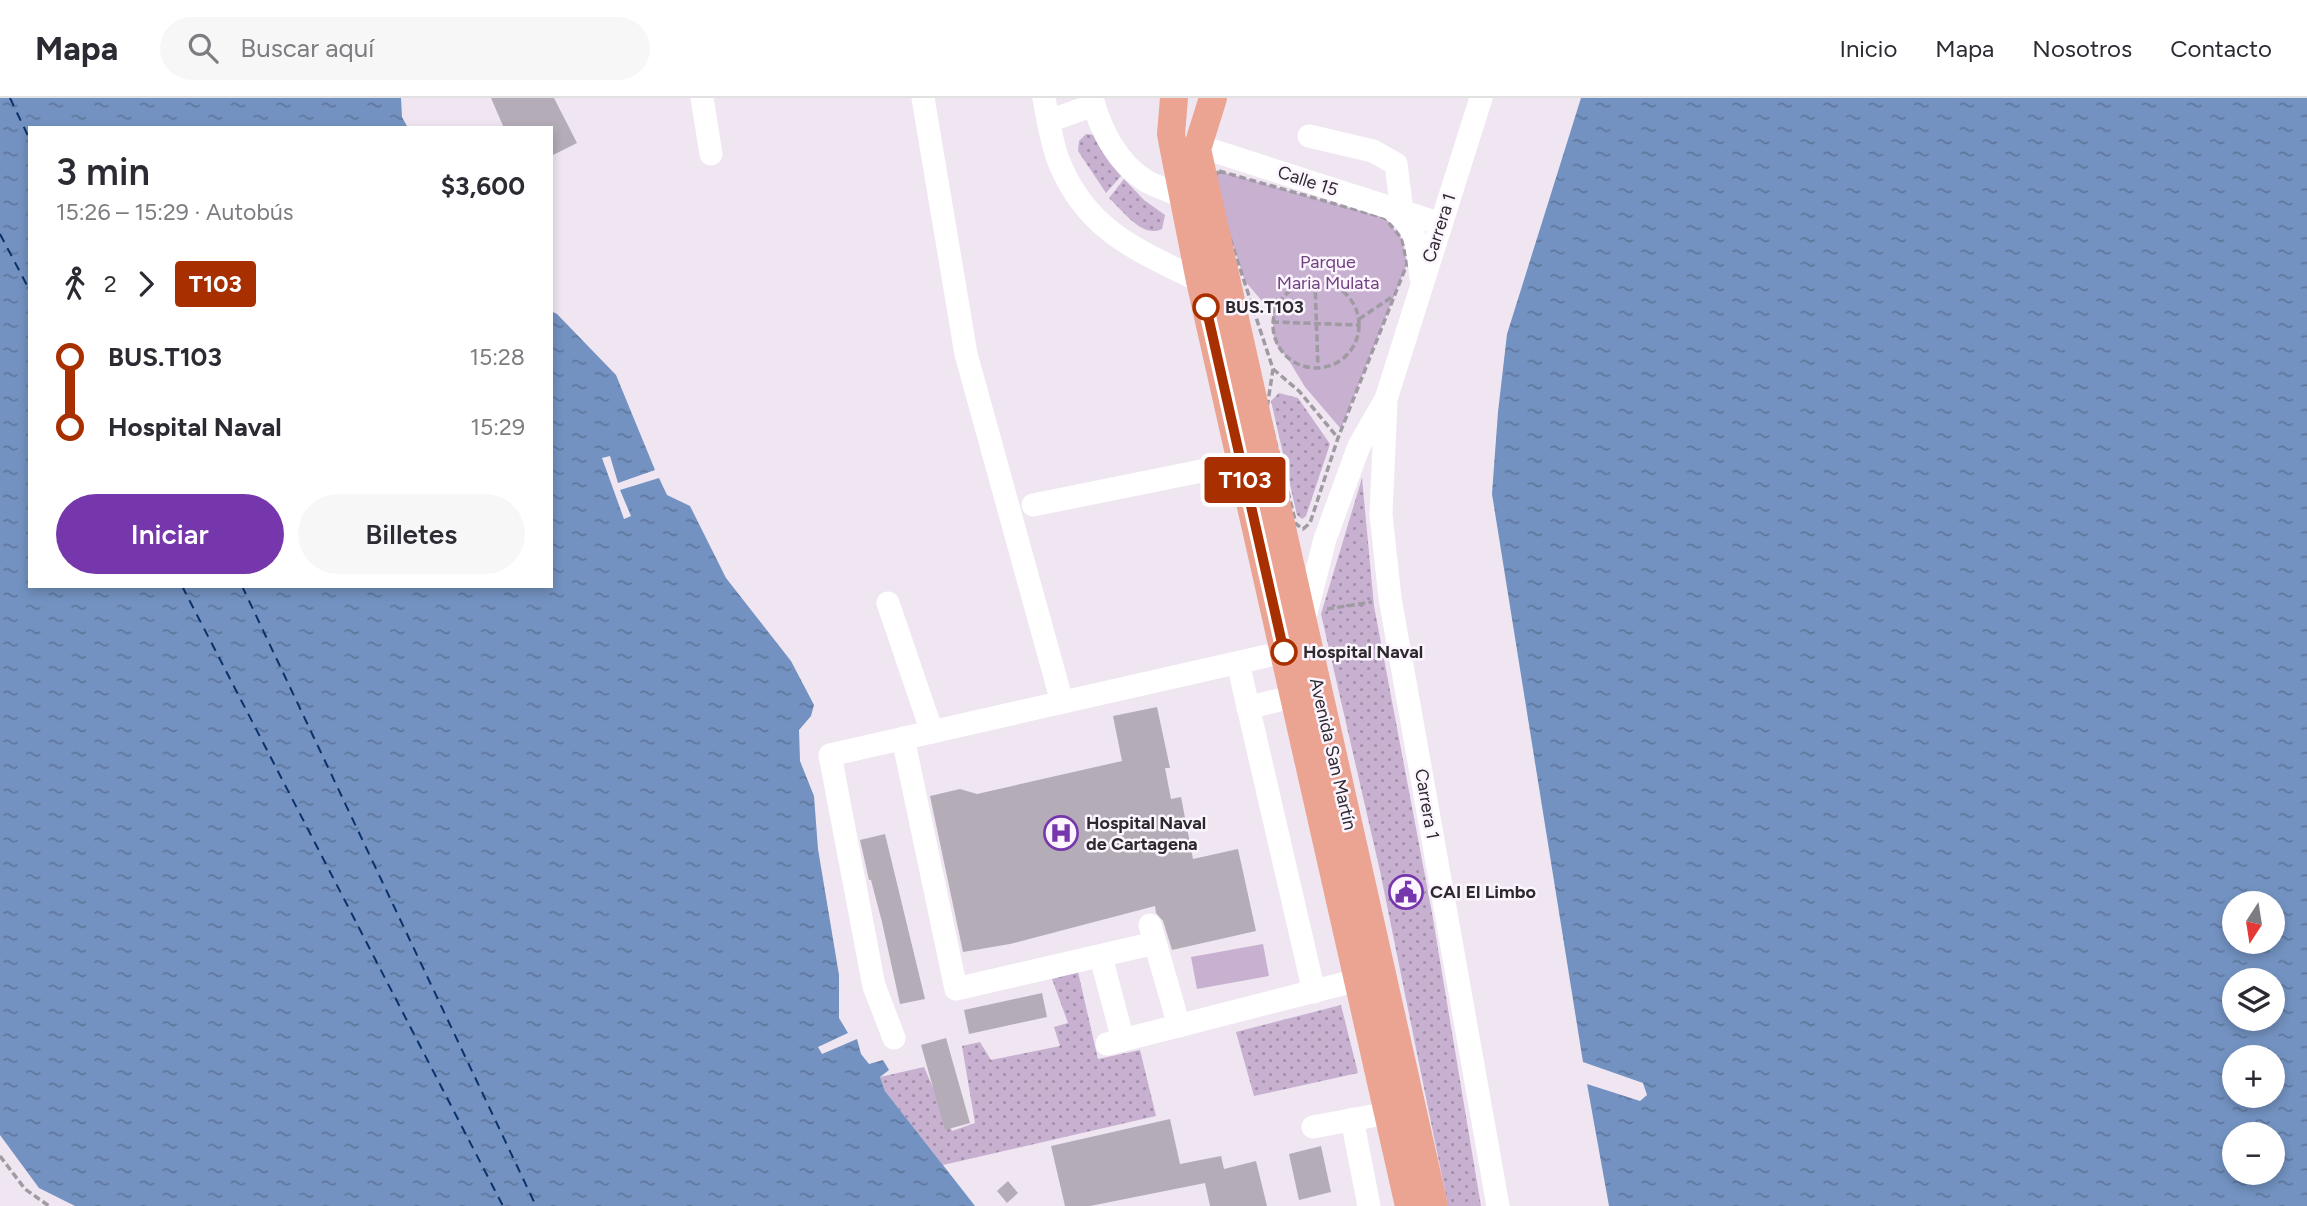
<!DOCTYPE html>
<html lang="es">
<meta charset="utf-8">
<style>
:root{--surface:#fff;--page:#f7f7f7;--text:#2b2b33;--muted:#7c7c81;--line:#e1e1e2;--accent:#7737ac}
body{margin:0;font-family:Figtree,sans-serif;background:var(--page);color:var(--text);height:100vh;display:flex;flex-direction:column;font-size:26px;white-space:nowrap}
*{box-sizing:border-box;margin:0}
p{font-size:23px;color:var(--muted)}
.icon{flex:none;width:38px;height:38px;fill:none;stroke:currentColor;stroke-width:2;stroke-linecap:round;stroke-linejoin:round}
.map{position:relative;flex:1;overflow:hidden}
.panel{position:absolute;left:28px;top:28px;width:525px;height:462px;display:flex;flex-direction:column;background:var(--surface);border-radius:0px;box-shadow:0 4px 10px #0003}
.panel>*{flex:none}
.badge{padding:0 14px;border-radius:5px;font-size:24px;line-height:46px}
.needle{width:46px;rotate:192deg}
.tools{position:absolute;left:2222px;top:793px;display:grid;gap:14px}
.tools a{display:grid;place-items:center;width:63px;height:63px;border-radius:50%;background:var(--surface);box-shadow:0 4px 10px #0003;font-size:35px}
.map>.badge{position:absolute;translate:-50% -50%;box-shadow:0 0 0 4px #fff}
.legs{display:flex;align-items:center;gap:10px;height:77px;padding:0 28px;font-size:23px}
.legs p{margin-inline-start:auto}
.headline{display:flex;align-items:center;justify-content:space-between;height:119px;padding:0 28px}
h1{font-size:38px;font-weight:600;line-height:52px}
.primary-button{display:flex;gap:14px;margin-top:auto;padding:14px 28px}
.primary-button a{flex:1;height:80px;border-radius:42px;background:var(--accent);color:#fff;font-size:28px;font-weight:600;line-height:80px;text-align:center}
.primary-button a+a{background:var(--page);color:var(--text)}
ul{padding:0 28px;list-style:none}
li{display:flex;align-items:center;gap:24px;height:70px;font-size:26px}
li i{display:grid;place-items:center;width:10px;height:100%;margin:0 9px;background:currentColor}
li i::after{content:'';width:18px;height:18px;margin:-9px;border:5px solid;border-radius:50%;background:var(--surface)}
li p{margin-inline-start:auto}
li:first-child i{background:linear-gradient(#0000 50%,currentColor 0)}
li:last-child i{background:linear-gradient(currentColor 50%,#0000 0)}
header{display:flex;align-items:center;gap:42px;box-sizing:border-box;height:98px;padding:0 35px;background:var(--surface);border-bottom:2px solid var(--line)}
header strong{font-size:33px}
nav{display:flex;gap:38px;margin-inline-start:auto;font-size:24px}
.search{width:490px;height:63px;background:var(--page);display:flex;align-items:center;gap:18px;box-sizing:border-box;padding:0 24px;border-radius:38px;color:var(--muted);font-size:26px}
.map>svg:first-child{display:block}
.grass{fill:url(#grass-dots)}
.green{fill:#c7b0d0}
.water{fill:url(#water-ripples);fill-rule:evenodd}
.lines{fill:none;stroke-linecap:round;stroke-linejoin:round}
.ferry{stroke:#0b316b;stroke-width:2;stroke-dasharray:9 7;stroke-linecap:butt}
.building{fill:#b4acb7}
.path{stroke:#a09aa2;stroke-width:3.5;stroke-dasharray:7 3.5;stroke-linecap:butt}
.minor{stroke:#fff;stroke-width:23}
.major{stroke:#eca492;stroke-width:28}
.line-1-casing{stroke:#fff;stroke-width:16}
.line-1{stroke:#a83000;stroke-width:10}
.stop-1-dot{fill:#fff;stroke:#a83000;stroke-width:3.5}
.labels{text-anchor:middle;stroke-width:5;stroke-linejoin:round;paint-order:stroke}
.street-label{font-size:18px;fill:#2d2a2e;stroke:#fcf4ff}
.park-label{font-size:18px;fill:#6f427f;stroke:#fcf4ff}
.stop-label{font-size:18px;font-weight:bold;fill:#2d2a2e;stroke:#fcf4ff;text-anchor:start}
.poi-label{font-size:18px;font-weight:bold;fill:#2d2a2e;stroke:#fcf4ff;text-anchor:start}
</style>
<header>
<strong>Mapa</strong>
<div class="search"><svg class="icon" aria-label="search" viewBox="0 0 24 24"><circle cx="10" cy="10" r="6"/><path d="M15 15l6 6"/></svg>Buscar aquí</div>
<nav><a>Inicio</a><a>Mapa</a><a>Nosotros</a><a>Contacto</a></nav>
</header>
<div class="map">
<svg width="2307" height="1108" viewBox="0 0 2307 1108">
<defs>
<pattern id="grass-dots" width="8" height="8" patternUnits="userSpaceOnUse" patternTransform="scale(1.75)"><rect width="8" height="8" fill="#c7b0d0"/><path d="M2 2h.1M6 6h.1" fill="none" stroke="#a28fa9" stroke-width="1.8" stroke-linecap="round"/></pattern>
<pattern id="water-ripples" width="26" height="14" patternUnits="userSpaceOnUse" patternTransform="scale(1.75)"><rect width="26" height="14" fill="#7392c1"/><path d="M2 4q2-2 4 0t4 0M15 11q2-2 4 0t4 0" fill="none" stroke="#5f779d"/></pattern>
</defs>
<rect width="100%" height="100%" fill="#efe6f2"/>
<g class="grass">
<polygon points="1086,36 1095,37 1122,77 1106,95 1078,53 1079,43"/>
<path d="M 1124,81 L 1144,102 L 1165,117 L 1162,131 C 1143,141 1123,113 1109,100 Z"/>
<polygon points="1279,295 1298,300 1330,346 1306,418 1302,421 1297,417 1271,303"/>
<polygon points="1362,380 1374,508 1432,815 1481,1108 1448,1108 1380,773 1321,516"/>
<polygon points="1078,874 1098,961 1140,952 1156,1018 943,1067 885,993 880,979 924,969 952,1033 975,1025 962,948 980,944 991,962 1060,948 1054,929 1068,925 1052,881"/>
<polygon points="1341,907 1358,975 1254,998 1236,934"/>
</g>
<g class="green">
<polygon points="1219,73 1385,120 1402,141 1407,166 1341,331 1305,289 1288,261 1276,246 1273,235 1273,216 1245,183 1211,82"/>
<polygon points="1263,846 1269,878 1197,891 1191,859"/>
</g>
<g class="water">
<polygon points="0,0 401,0 402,19 408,30 30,30 30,488 551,488 551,213 557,216 616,277 655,372 618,385 610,358 602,360 624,421 631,418 620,392 659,380 667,397 690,408 726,480 791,563 814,607 811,618 799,632 800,663 814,698 818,751 839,877 839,920 848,935 818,949 822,956 857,941 861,956 869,966 883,962 889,972 880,979 885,993 975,1108 75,1108 39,1090 0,1037"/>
<path d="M 1581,0 L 2307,0 L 2307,1108 L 1609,1108 L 1587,986 L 1640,1003 L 1647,997 L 1643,985 L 1583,964 L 1492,396 L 1498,314 L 1507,236 ZM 2235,805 L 2273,805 L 2273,844 L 2235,844 ZM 2235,882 L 2273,882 L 2273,920 L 2235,920 ZM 2235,959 L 2273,959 L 2273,998 L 2235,998 ZM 2235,1036 L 2273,1036 L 2273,1074 L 2235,1074 Z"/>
</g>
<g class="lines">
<g class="ferry">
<polyline points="10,0 30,42"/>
<polyline points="0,136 30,193"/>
<polyline points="182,488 503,1108"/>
<polyline points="242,488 536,1108"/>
</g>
</g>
<g class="building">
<polygon points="491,0 554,0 577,45 551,58 551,30 504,30"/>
<polygon points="1157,609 1170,670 1165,670 1171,701 1181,699 1193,761 1238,751 1256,833 1172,852 1163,823 1156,815 1155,808 1010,846 963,854 930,698 960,691 977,696 1122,663 1113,618"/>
<polygon points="885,736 925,901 900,906 882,824 871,782 869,782 860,742"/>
<polygon points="1042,895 1047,919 969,936 964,912"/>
<polygon points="946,940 970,1025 945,1032 921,947"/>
<polygon points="1170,1021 1180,1066 1221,1058 1224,1071 1256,1063 1267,1108 1210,1108 1205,1085 1090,1108 1065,1108 1051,1048"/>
<polygon points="1321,1048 1331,1094 1299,1102 1289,1056"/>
<polygon points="1008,1083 1018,1095 1007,1105 997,1093"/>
</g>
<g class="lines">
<g class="path">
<polygon points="1219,73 1385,120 1402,141 1407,166 1338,340 1310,425 1303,431 1296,426 1267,310 1273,271 1211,82"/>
<circle cx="1316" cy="227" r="43"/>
<polyline points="1315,184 1318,270"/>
<polyline points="1359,221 1392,199"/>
<polyline points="1272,224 1359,227"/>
<polyline points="1273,271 1299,293 1338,340"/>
<polyline points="1327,511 1372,504"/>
<polyline points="0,1058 25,1091 49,1108"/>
</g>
<g class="minor">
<polyline points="702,0 711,56"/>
<polyline points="923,0 966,256 1062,604"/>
<path d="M 1044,0 C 1048,21 1051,44 1059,64 C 1087,133 1137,152 1200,183"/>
<path d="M 1092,0 C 1100,31 1117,65 1146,83 C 1157,89 1170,93 1182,98"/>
<polyline points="1049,23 1094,7"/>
<polyline points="1309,38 1373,53 1396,66 1402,113"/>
<polyline points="1183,49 1188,48 1211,52 1441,126"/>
<path d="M 1392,111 C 1419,130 1417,149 1421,179"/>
<polyline points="1386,304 1381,416 1390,500 1498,1108"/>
<polyline points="1033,407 1241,365"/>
<polyline points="888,505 932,634"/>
<polyline points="1238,565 1314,894"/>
<polyline points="1248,610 1294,598"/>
<polyline points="903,640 956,891 1155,845"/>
<polyline points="1150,827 1179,928"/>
<polyline points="1101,859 1123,942"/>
<polyline points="894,940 874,888 830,657 1284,554 1304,523 1325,441 1359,348 1386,301 1481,0"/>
<polyline points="1107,946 1358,882"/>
<polyline points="1352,1021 1369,1108"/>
<polyline points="1313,1029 1388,1015"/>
</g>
<g class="major">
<polyline points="1174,0 1171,36 1174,52 1200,183 1409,1108"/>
<polyline points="1213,0 1197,51 1434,1108"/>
</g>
</g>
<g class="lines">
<g class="line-1-casing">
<polyline id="line-1" points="1206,209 1284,554"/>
</g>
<use href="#line-1" class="line-1"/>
</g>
<defs>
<g id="hospital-ring" transform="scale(1.75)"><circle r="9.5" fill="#fcf4ff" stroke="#7737ac" stroke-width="1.5"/><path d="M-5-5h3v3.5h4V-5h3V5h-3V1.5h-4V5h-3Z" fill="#7737ac"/></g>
<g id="civic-ring" transform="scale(1.75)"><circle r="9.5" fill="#fcf4ff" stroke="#7737ac" stroke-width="1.5"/><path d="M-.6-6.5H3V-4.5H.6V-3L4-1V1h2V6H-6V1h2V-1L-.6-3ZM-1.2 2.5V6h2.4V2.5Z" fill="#7737ac"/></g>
</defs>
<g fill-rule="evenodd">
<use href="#hospital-ring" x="1061" y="735"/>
<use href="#civic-ring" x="1406" y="794"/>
</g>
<g class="stop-1-dot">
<circle cx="1206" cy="209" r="12"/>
<circle cx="1284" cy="554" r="12"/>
</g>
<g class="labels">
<g class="street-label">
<text transform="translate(1308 83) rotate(18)" y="6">Calle 15</text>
<text transform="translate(1439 130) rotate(-72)" y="6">Carrera 1</text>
<text transform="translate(1333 656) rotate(77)" y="6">Avenida San Martín</text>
<text transform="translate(1427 706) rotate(80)" y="6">Carrera 1</text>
</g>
<g class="park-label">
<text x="1328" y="170">Parque<tspan x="1328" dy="21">Maria Mulata</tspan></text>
</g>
<g class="stop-label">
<text x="1225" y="215">BUS.T103</text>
<text x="1303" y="560">Hospital Naval</text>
</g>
<g class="poi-label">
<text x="1086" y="731">Hospital Naval<tspan x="1086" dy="21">de Cartagena</tspan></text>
<text x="1430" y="800">CAI El Limbo</text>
</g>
</g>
</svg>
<div class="tools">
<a><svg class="needle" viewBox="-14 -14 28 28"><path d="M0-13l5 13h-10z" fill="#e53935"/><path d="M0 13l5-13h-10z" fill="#7c7c81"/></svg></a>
<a><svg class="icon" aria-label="layers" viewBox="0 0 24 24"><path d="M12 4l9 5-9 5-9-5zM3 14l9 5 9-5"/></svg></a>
<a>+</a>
<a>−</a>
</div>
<b class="badge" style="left:1245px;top:382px;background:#a83000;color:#fff">T103</b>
<section class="panel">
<div class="headline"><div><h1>3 min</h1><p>15:26 – 15:29 · Autobús</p></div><b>$3,600</b></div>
<div class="legs"><svg class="icon" aria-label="walk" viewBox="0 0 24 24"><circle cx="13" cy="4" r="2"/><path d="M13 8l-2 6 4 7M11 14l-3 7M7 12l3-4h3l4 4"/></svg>2<svg class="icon" aria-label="forward" viewBox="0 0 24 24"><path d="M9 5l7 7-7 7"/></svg><b class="badge" style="background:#a83000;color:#fff">T103</b></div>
<ul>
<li><i style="color:#a83000"></i><b>BUS.T103</b><p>15:28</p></li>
<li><i style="color:#a83000"></i><b>Hospital Naval</b><p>15:29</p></li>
</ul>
<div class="primary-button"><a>Iniciar</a><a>Billetes</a></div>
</section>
</div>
